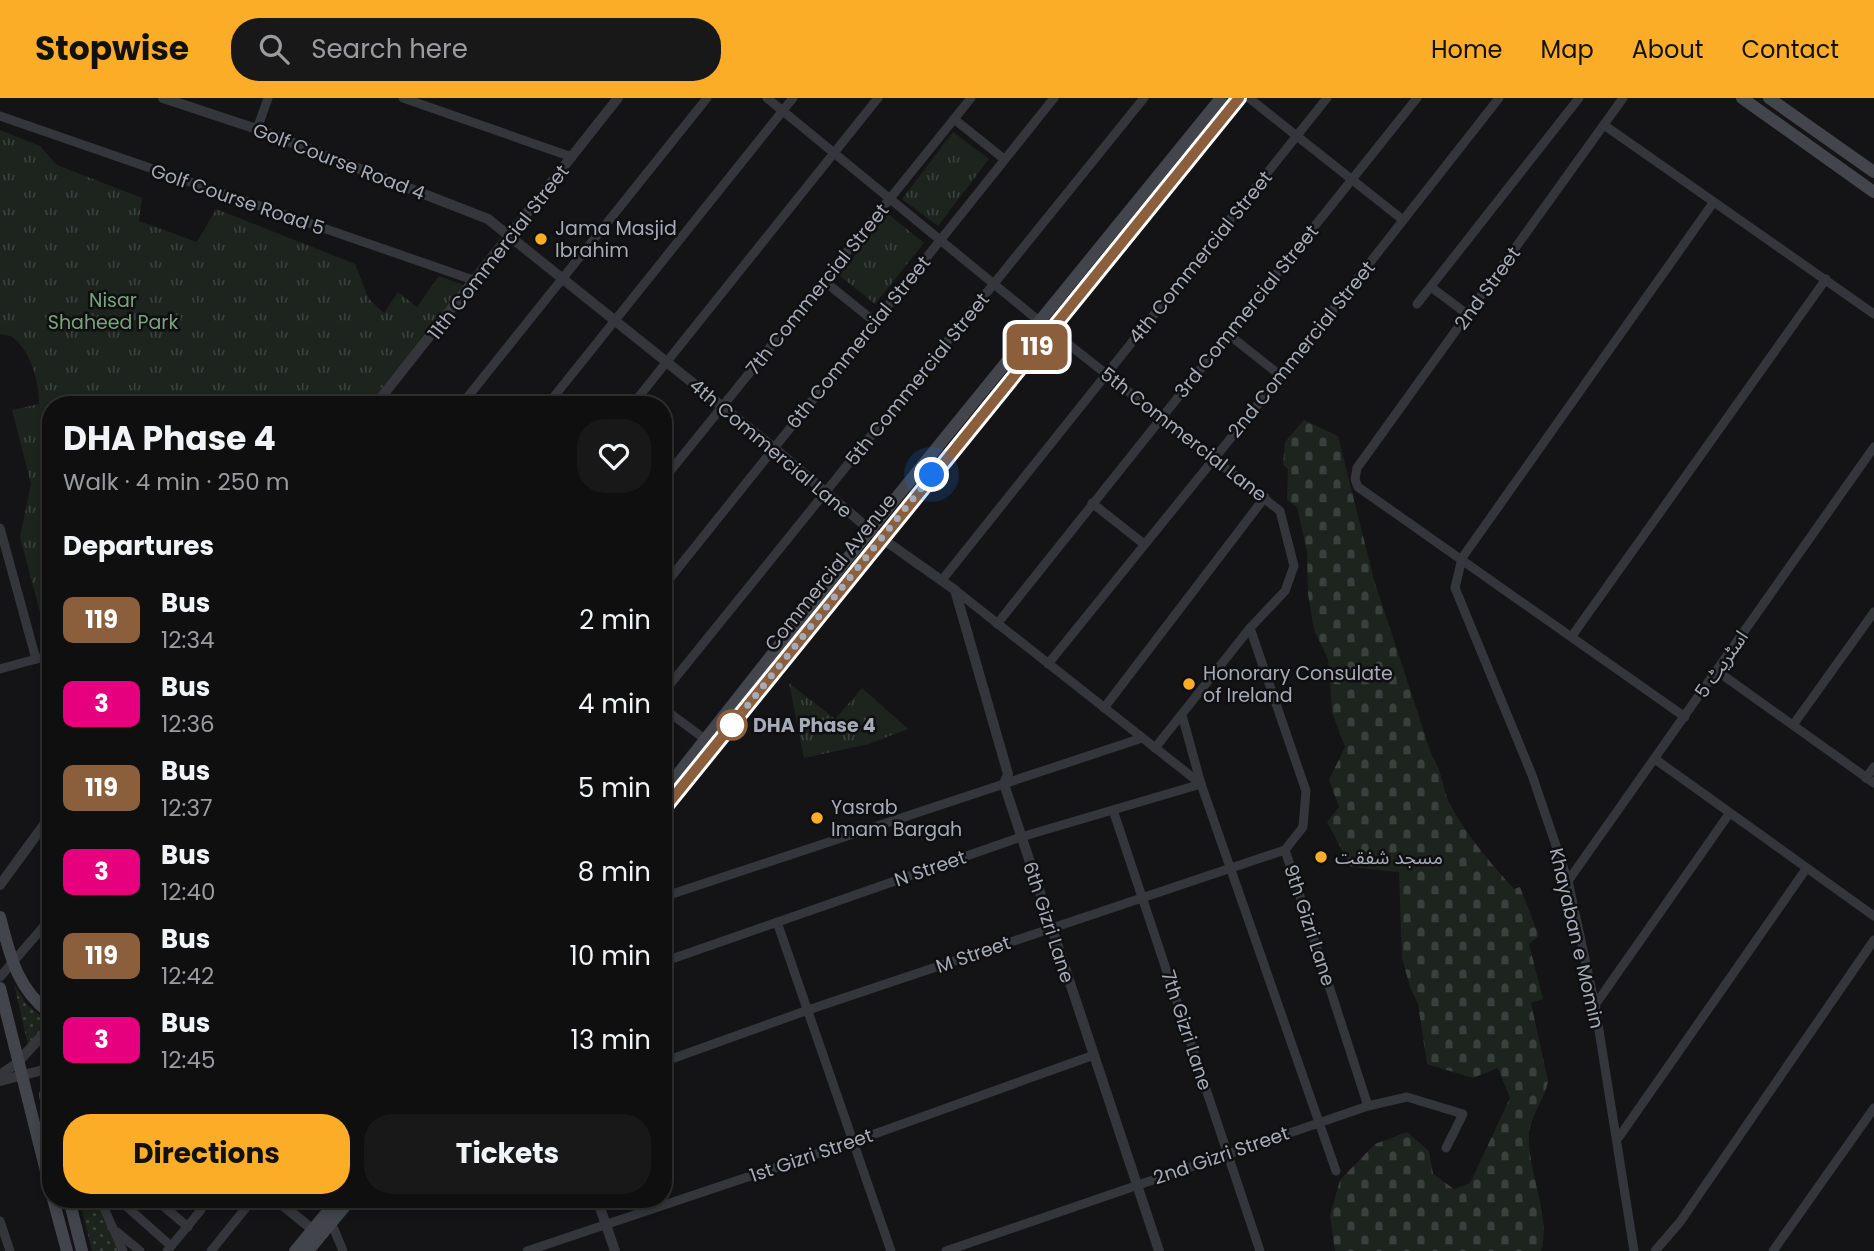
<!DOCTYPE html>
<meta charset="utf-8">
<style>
:root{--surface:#0f0f10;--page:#181819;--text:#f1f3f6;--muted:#9b9c9f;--line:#2f2f30;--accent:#fcad27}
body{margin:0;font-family:Poppins,"Noto Sans Arabic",sans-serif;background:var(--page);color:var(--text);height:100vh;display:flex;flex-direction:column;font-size:26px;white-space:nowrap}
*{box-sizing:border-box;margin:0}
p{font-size:23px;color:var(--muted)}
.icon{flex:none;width:38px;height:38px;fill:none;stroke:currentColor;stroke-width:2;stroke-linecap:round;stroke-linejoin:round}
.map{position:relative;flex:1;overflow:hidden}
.sheet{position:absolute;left:42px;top:298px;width:630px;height:812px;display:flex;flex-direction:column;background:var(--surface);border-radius:28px;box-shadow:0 4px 10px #0003,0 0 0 2px var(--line)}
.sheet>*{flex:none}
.badge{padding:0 14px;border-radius:10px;font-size:24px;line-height:46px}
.you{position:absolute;width:35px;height:35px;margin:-18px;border:5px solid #fff;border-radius:50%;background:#1a73e8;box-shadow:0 0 0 10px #1a73e833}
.map>.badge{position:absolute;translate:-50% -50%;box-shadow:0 0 0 4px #fff}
h2{padding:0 21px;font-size:26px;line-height:63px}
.round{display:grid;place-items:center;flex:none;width:74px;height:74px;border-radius:28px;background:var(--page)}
.head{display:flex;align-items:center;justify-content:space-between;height:119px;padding:0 21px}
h1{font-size:33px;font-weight:700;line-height:52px}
.button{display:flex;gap:14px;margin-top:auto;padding:14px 21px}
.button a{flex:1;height:80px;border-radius:28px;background:var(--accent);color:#111;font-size:28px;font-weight:700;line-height:80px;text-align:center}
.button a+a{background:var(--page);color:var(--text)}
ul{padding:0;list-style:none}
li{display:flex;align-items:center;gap:21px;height:84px;padding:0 21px}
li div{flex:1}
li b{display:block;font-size:26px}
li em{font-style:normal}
li .badge{min-width:77px;font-weight:700;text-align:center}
header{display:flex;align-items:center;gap:42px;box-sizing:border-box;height:98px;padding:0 35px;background:var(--accent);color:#111}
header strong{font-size:33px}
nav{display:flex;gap:38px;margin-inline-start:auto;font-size:24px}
.search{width:490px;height:63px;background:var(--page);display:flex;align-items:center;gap:18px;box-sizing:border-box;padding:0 24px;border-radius:28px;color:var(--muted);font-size:26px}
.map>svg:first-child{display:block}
.grass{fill:url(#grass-dots)}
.cemetery{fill:url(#cemetery-stones)}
.park{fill:url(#park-tufts)}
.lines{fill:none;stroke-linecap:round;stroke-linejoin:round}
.minor{stroke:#35363b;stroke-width:9}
.tertiary{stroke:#35363b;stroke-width:10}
.secondary{stroke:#43454c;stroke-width:12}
.line-casing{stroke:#fff;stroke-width:16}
.line{stroke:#8b5e3c;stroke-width:10}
.walk{stroke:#a5abb7;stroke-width:7;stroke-dasharray:0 12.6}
.poi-dot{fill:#fcad27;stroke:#0f0f11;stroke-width:2.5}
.stop-dot{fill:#fff;stroke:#8b5e3c;stroke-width:3.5}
.labels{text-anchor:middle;stroke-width:5;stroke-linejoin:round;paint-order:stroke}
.street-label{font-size:19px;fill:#a5abb7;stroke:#0f0f11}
.poi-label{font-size:19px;fill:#a5abb7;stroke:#0f0f11;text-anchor:start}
.park-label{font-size:19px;fill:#7ba37c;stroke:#0f0f11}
.stop-label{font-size:19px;font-weight:bold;fill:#a5abb7;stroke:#0f0f11;text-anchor:start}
</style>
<header>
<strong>Stopwise</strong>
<div class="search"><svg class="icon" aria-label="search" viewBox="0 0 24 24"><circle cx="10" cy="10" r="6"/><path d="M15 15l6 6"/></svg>Search here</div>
<nav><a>Home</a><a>Map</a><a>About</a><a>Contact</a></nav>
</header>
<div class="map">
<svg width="1874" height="1153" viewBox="0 0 1874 1153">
<defs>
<pattern id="grass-dots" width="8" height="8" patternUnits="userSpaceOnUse" patternTransform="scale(1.75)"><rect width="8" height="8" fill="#1c241d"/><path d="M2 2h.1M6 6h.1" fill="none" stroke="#3a413c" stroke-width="1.8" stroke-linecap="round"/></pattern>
<pattern id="cemetery-stones" width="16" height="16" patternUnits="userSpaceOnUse" patternTransform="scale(1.75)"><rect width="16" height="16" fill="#1c241d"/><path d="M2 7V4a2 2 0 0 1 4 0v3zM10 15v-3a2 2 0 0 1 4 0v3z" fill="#3a413c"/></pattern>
<pattern id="park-tufts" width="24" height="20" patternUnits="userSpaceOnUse" patternTransform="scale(1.75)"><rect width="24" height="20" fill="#1c241d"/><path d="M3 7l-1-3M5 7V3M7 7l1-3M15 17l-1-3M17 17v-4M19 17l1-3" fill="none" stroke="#3a413c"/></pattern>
</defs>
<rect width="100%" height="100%" fill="#141416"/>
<g class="grass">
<polygon points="14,886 26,906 51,926 28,947"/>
<polygon points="79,1101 96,1101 119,1153 92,1153"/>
</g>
<path class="cemetery" d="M 1304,322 L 1338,338 L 1374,482 L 1432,658 C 1444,676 1441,690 1451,708 C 1468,739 1491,766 1514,791 L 1520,789 L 1539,838 L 1529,846 L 1543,901 L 1531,905 L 1548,983 C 1545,1001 1531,1017 1529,1034 C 1526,1070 1552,1119 1541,1153 L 1335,1153 L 1330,1118 L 1340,1082 L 1375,1046 L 1407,1034 L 1429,1053 L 1433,1076 L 1454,1091 L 1470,1085 L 1510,1000 L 1498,970 L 1473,980 L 1427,966 L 1418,906 L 1410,889 L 1402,860 L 1399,774 L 1351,769 L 1327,724 L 1339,709 L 1329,682 L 1345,649 L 1332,614 L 1328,561 L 1314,532 L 1308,496 L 1307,454 L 1297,409 L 1287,402 L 1288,371 L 1283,367 L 1285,344 Z"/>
<g class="park">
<path d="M 0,32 L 40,48 L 57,67 L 142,100 L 139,123 L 197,144 L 216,111 L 355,166 L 369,201 L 384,215 L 398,194 L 417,209 L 439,178 L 466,188 L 372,306 L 51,306 L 51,536 L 45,533 L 20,439 L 31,386 L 12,312 L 39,306 C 39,282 31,253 11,238 L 0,236 Z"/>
<polygon points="953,34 989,61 938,128 902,101"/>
<polygon points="888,116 924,145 875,206 839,177"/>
<polygon points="789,585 835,621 862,590 908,631 869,646 804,660"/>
</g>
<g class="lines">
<g class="minor">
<polyline points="403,0 572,59"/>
<polyline points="767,0 1039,223 1280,413 1294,468 1285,493 1250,530 1155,650"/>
<polyline points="1249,0 1403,122"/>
<polyline points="1623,0 1357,370 1355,381 1358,389 1685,619"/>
<polyline points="0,18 476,183"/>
<polyline points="954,21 1004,61"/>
<polyline points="1604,27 1874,216"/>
<polyline points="257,31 268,0"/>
<polyline points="824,183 875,224"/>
<polyline points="1431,189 1467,216"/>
<polyline points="1417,206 1579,0"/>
<polyline points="1228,236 1281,278"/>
<polyline points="462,306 707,0"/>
<polyline points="548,306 793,0"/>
<polyline points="633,306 878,0"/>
<polyline points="663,382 971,0"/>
<polyline points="1092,405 1144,446"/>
<polyline points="0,430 36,561"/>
<polyline points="942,482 1327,0"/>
<polyline points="663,489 1054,0"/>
<polyline points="955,492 1201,686"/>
<polyline points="997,526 1417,0"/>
<polyline points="1250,530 1306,693 1303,729 1285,752"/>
<polyline points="1572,538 1826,181"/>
<polyline points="1048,566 1281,278 1499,0"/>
<polyline points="0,571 51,557"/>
<polyline points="1717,573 1874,685"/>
<polyline points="663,595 1144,0"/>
<polyline points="663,610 706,642"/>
<polyline points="1104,610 1265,399"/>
<polyline points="1182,617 1201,686 1336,1073"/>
<polyline points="1793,627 1874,514"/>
<polyline points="1655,661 1874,818"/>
<polyline points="1866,680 1874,669"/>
<polyline points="1113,712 1260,1153"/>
<polyline points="1285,752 1368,1008"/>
<polyline points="1568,783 1874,349"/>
<polyline points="663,799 1142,640"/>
<polyline points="777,824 891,1153"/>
<polyline points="663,864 1021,739 1201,686"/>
<polyline points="0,879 51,820"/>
<polyline points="1595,907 1729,716"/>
<polyline points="663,964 808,912 1285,752"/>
<polyline points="1619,1039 1806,771"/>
<polyline points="100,1101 123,1153"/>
<polyline points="118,1101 171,1148"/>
<polyline points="155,1101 188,1129"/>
<polyline points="0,1123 10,1153"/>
<polyline points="328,1124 334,1131 343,1153"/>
<polyline points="117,1134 140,1153"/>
<polyline points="167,1153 201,1112 202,1108 194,1101"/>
<polyline points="211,1153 253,1101"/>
<polyline points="527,1153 855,1043 1094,957"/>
<polyline points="946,1153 1368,1008 1407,999 1463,1016 1446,1050"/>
<polyline points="1634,1153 1595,907 1568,783 1532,677 1455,490 1462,460 1713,105"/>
<polyline points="1655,1153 1680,1124 1874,842"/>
<polyline points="1773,1153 1874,1010"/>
</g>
<g class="tertiary">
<polyline points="163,0 257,31 488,121 774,350 870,432 955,492 1008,676 1004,686 1159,1153"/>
<polyline points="376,306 618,0"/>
<polyline points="0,787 51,717"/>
<polyline points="0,977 17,965 51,928"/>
<polyline points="0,983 51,970"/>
<polyline points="275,1101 318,1136"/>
<polyline points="597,1101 615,1153"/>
</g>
<g class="secondary">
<polyline points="1742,0 1874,94"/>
<polyline points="1769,0 1874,74"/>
<polyline points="663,695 870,432 1221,0"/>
<polyline points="663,712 1239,0"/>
<path d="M 0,819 C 10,858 17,891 51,916"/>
<polyline points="0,890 51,1093"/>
<polyline points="51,975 45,997 51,1029"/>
<polyline points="53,1101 67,1153"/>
<polyline points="69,1101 82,1153"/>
<polyline points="295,1153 338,1101"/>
<polyline points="308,1153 351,1101"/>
</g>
</g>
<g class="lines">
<g class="line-casing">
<polyline id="line" points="663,712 1239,0"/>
</g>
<use href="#line" class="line"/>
<polyline class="walk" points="732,627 932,377"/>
</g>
<g class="poi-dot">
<circle cx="541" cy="141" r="7"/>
<circle cx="1189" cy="586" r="7"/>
<circle cx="817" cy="720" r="7"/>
<circle cx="1321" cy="759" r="7"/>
</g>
<circle class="stop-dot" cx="732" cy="627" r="14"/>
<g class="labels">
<g class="street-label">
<text transform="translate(339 63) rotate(21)" y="7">Golf Course Road 4</text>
<text transform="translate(238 101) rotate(19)" y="7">Golf Course Road 5</text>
<text transform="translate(498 154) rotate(-52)" y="7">11th Commercial Street</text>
<text transform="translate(1200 159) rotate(-51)" y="7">4th Commercial Street</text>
<text transform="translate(1487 190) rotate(-54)" y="7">2nd Street</text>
<text transform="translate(817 191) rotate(-51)" y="7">7th Commercial Street</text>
<text transform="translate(1246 213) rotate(-51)" y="7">3rd Commercial Street</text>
<text transform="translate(858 244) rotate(-51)" y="7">6th Commercial Street</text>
<text transform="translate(1301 251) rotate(-51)" y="7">2nd Commercial Street</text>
<text transform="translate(917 281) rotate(-51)" y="7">5th Commercial Street</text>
<text transform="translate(1184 336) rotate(38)" y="7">5th Commercial Lane</text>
<text transform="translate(771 350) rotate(40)" y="7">4th Commercial Lane</text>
<text transform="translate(830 474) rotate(-51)" y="7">Commercial Avenue</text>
<text transform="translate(1721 566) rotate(-55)" y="7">اسٹریٹ 5</text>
<text transform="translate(930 770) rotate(-19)" y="7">N Street</text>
<text transform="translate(1049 824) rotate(72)" y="7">6th Gizri Lane</text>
<text transform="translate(1310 827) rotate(72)" y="7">9th Gizri Lane</text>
<text transform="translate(1577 840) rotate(77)" y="7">Khayaban e Momin</text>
<text transform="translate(973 856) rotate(-19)" y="7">M Street</text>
<text transform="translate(1187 932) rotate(72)" y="7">7th Gizri Lane</text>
<text transform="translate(811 1057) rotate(-19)" y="7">1st Gizri Street</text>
<text transform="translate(1221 1057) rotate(-19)" y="7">2nd Gizri Street</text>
</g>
<g class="poi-label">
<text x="555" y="137">Jama Masjid<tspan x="555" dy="22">Ibrahim</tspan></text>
<text x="1203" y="582">Honorary Consulate<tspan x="1203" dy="22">of Ireland</tspan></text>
<text x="831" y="716">Yasrab<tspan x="831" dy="22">Imam Bargah</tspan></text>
<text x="1335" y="766">مسجد شفقت</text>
</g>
<g class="park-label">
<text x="113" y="209">Nisar<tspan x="113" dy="22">Shaheed Park</tspan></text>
</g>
<g class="stop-label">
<text x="753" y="634">DHA Phase 4</text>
</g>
</g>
</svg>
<div class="you" style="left:932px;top:377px"></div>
<b class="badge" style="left:1037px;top:249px;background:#8b5e3c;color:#fff">119</b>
<section class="sheet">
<div class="head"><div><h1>DHA Phase 4</h1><p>Walk · 4 min · 250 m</p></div><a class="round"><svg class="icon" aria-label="heart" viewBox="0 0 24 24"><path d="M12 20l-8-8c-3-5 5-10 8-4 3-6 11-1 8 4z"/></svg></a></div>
<h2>Departures</h2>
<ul>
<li><span class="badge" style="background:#8b5e3c;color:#fff">119</span><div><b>Bus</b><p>12:34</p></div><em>2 min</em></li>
<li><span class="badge" style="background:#e6007e;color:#fff">3</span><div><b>Bus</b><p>12:36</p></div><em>4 min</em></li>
<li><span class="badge" style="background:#8b5e3c;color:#fff">119</span><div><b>Bus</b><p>12:37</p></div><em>5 min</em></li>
<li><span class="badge" style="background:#e6007e;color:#fff">3</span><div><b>Bus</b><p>12:40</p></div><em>8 min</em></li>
<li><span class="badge" style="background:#8b5e3c;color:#fff">119</span><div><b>Bus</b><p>12:42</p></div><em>10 min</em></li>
<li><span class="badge" style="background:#e6007e;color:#fff">3</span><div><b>Bus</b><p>12:45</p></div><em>13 min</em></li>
</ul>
<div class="button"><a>Directions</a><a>Tickets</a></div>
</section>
</div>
